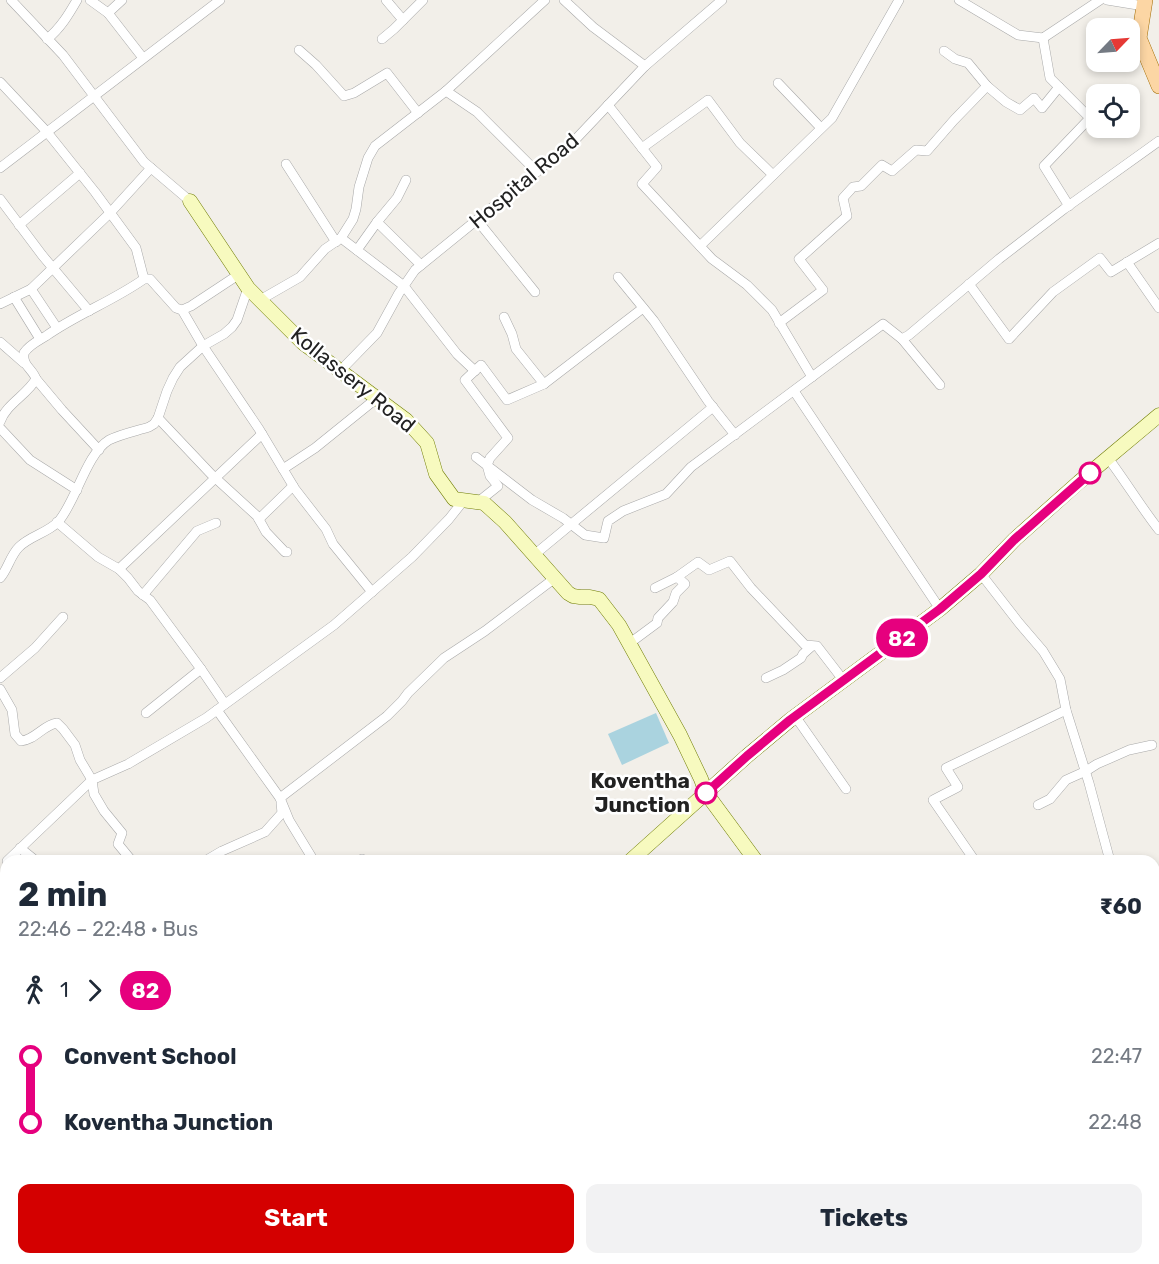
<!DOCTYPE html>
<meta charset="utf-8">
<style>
:root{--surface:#fff;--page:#f2f2f3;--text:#1f2937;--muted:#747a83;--accent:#d40000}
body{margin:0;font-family:Rubik,sans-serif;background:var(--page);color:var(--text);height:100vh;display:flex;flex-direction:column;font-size:22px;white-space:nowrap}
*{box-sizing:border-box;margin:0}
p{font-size:20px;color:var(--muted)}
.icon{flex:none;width:33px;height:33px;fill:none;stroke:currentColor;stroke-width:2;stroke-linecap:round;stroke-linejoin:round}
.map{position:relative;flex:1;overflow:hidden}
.side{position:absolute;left:0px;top:855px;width:1160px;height:410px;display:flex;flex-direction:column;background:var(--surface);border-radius:18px 18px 0 0;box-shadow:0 3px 9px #0003}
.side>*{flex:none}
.badge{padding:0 12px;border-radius:20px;font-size:21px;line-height:39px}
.needle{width:39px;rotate:65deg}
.controls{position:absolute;left:1086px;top:18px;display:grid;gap:12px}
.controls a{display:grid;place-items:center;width:54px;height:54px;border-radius:12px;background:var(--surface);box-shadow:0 3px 9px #0003;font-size:30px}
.map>.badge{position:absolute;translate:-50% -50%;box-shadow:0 0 0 3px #fff}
.legs{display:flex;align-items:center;gap:9px;height:66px;padding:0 18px;font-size:20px}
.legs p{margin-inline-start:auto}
.head{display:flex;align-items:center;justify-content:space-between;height:102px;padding:0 18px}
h1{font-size:33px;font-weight:700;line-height:45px}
.primary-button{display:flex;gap:12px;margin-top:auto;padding:12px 18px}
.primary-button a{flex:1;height:69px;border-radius:12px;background:var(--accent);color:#fff;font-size:24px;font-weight:700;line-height:69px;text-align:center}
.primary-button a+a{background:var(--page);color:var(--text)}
ul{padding:0 18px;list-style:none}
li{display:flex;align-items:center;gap:21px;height:66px;font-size:22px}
li i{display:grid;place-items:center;width:9px;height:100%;margin:0 8px;background:currentColor}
li i::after{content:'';width:15px;height:15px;margin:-8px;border:4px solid;border-radius:50%;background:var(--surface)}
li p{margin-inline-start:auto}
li:first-child i{background:linear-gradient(#0000 50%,currentColor 0)}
li:last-child i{background:linear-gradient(currentColor 50%,#0000 0)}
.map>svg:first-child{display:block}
.water{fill:#aad3df}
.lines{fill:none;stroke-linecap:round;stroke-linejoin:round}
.street-casing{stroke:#a9a9a9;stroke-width:10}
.secondary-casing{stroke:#707d05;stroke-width:15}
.primary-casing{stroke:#a06b00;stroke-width:16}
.street{stroke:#fff;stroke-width:9}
.secondary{stroke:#f7fabf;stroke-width:14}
.primary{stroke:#fcd6a4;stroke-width:15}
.line-1-casing{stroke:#fff;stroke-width:14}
.line-1{stroke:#e6007e;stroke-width:9}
.stop-1-dot{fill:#fff;stroke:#e6007e;stroke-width:3}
.labels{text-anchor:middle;stroke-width:5;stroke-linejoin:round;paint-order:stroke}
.street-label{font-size:21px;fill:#222;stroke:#fff}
.stop-label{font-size:21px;font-weight:bold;fill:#222;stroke:#fff;text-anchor:end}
</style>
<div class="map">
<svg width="1159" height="1264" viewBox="0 0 1159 1264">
<rect width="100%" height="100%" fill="#f2efe9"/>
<polygon class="water" points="656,713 669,743 622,765 608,734"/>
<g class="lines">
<g class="street-casing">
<g id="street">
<polyline points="11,0 63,55 144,162 190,201"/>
<polyline points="90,0 108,13"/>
<polyline points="122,0 108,13 143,58"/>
<polyline points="386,0 403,20"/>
<polyline points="564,0 593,27 645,66"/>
<polyline points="959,0 1018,35 1043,38 1100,0"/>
<polyline points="1107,0 1144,6"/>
<polyline points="1043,38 1050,78 1090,118 1044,166 1069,206"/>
<path d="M 47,39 C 60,29 69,14 77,0"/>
<polyline points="382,39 394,29 423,0"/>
<polyline points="299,50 316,65 344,96 354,93 387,73 418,113"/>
<polyline points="944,51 955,59 968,63 987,86"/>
<polyline points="0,82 47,132 95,192 136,248 144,279"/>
<polyline points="778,83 821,128"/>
<polyline points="446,91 477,112 537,172"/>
<polyline points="608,105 657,167 642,184 712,259 747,285 772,310 812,377"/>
<polyline points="642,148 708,100 740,143 773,175"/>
<polyline points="286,164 336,242"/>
<polyline points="0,168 220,0"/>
<polyline points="0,199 42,255 89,311"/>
<polyline points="477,220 535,292"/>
<polyline points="377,222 397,198 406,180"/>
<polyline points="19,225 80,173"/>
<polyline points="341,238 404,286 457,354 475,371"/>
<polyline points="700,246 832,118 899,0"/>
<polyline points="357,250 377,222 421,265"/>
<polyline points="1127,262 1159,308"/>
<polyline points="618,277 654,321 708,401 735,435"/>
<polyline points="969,284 1009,339 1053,292 1100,258 1111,272 1159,243"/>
<polyline points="14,297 40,339"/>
<polyline points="260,300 300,277 325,249 341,238 353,219 356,209 359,187 368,158 375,146 446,91 545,0"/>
<polyline points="0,304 31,289"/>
<polyline points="182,310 203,346 259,429 295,489 326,529 333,544 372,592"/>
<polyline points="504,317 512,334 516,349 544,384"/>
<polyline points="779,323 823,290 799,259 847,216 843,198 853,187 861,186 882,165 892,171 916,150 927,151 954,120 987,86 1006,102 1020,110 1034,98 1042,108 1059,87"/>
<polyline points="57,328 31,289 110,213 151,168"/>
<polyline points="902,339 940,385"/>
<polyline points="0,342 24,363"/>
<polyline points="340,371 377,333 399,293 415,270 573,142 645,66 722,0"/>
<polyline points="36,379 62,410 99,450"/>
<polyline points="794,391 940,609"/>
<polyline points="158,418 211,474 257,516 266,532 285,552 287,552"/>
<path d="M 0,422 C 6,404 27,395 36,379 C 33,369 22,366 24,353 C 29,345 38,341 46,336 C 77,314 113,301 144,279 L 150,279 L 176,308 L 182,310 L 191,306 L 238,275"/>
<polyline points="0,428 30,460 77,490"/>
<polyline points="476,457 532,500 563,518 585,535 604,538 608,521 623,511 666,494 691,467 883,324 902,339 909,335 999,259 1064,209 1159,141"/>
<path d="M 1108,458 C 1126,482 1141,507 1159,530"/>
<polyline points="283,469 315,448 377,398"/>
<polyline points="478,502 498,486 490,476 487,465 490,458 508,438 465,380 481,365 507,400 544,384 643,308"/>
<polyline points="259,519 293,486"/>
<polyline points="57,522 98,557 119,569 262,434"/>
<polyline points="534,555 713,407"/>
<polyline points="119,569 128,578 138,591 150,600 201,669 146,713"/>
<polyline points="981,574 1019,623 1043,651 1060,679 1066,710 1089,783 1110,861"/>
<path d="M 0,578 C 8,569 10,556 19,547 C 30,536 47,533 58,522 C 76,502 86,454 109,440 C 121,434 136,431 149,427 L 154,424 L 158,418 L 167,391 L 173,378 L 180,367 L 203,346 L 224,334 L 232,327 L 237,320 L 248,288"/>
<polyline points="655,588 677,577"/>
<polyline points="143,595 197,531 216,523"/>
<polyline points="630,643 657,623 658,618 673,602 676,593 685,584 677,577 698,562 709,570 730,561 751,588 805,645 817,646 844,681"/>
<polyline points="201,669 225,704"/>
<polyline points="0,678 35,648 63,617"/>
<polyline points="766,678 783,670 801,658 803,654 812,646"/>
<path d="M 0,689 L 12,710 L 15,734 L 21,741 C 35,740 43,725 57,723 L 63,729 L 75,745 L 80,760 L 92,780 L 94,794 L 104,811 L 122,833 L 118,844 L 132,861"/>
<polyline points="217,710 280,798 289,820 314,861"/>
<polyline points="795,716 846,789"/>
<polyline points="280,798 387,716 402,701 408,693 444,658 485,631 555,578"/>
<polyline points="1038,805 1050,799 1066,780 1086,771 1097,764 1129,750 1152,745"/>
<polyline points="20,848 36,861"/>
<polyline points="362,859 364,861"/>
<polyline points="7,861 92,780 128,764 206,718 334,625 412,557 449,519 464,500"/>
<polyline points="205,861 222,851 265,832 282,813 281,803"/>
<polyline points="975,861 933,800 958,787 946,768 1066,710"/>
<polyline points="1159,887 1159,892"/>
<polyline points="0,936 6,945"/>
<polyline points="1154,956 1159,953"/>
<polyline points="1154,993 1159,991"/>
<polyline points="0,1040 6,1037"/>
<polyline points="1154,1056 1159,1053"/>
<polyline points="1154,1134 1158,1145"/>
<polyline points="1154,1216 1159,1212"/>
<polyline points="92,1258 94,1264"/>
<polyline points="286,1258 290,1264"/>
<polyline points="536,1258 539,1264"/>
<polyline points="815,1258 817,1264"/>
<polyline points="1043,1258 1046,1264"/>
<polyline points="271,1264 279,1258"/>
<polyline points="635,1264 650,1258"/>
<polyline points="882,1264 888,1258"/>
<polyline points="996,1264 1006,1258"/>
</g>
</g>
<g class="secondary-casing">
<g id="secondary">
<polyline points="190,201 248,288 303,343 406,420 427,443 436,474 454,499 484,503 505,522 568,593 573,596 580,597 590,597 599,599 619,625 680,735 701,779 706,793 756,861"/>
<polyline points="630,861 747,756 790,720 940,609 981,574 1015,539 1079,482 1159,415"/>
<polyline points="0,1243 6,1252"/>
<polyline points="10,1258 14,1264"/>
<polyline points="947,1258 950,1264"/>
<polyline points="155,1264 160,1258"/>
</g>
</g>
<g class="primary-casing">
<polyline id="primary" points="1145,0 1139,38 1159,86"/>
</g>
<use href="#street" class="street"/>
<use href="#secondary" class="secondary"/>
<use href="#primary" class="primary"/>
</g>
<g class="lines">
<g class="line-1-casing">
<polyline id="line-1" points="706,793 747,756 790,720 940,609 981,574 1015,539 1090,473"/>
</g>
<use href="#line-1" class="line-1"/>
</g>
<g class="stop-1-dot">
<circle cx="1090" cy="473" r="10"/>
<circle cx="706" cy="793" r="10"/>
</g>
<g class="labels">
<g class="street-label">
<text transform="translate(524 181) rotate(-40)" y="7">Hospital Road</text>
<text transform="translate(353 380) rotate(39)" y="7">Kollassery Road</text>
</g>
<g class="stop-label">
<text x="690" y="788">Koventha<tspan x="690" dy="24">Junction</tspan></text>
</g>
</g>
</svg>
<div class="controls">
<a><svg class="needle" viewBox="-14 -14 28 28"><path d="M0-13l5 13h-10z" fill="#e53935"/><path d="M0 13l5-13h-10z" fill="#747a83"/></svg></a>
<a><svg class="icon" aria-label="locate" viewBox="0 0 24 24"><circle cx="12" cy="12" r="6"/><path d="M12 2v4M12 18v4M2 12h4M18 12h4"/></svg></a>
</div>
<b class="badge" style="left:902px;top:638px;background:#e6007e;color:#fff">82</b>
<section class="side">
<div class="head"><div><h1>2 min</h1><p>22:46 – 22:48 · Bus</p></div><b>₹60</b></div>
<div class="legs"><svg class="icon" aria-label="walk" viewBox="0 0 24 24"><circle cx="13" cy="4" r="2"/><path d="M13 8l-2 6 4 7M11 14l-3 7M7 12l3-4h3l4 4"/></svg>1<svg class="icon" aria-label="forward" viewBox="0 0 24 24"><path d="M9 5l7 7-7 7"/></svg><b class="badge" style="background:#e6007e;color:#fff">82</b></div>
<ul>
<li><i style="color:#e6007e"></i><b>Convent School</b><p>22:47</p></li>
<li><i style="color:#e6007e"></i><b>Koventha Junction</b><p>22:48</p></li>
</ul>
<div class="primary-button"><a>Start</a><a>Tickets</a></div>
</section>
</div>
